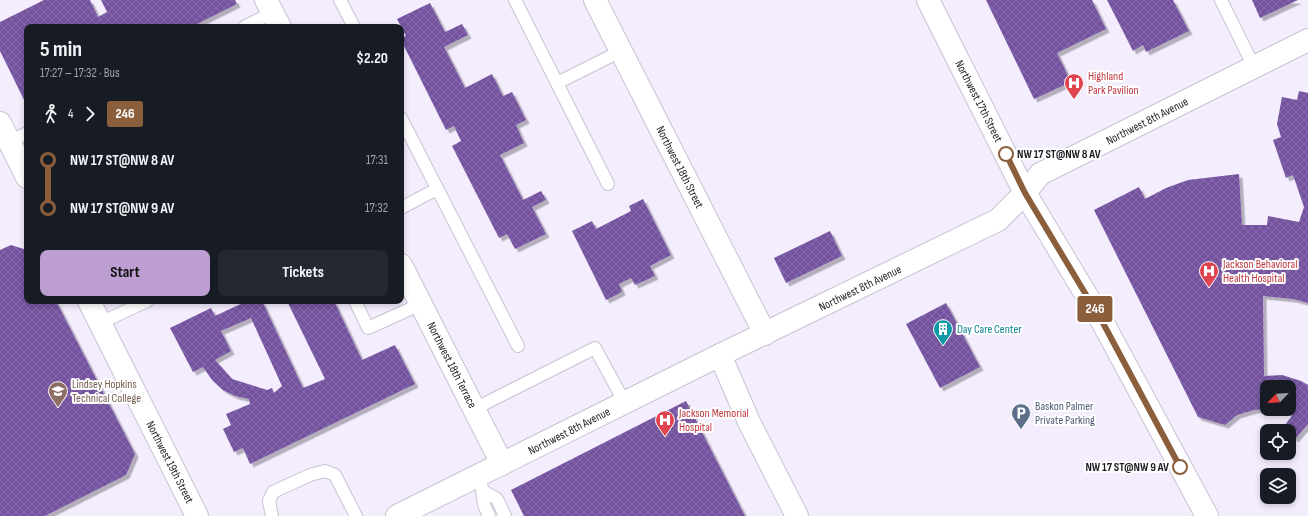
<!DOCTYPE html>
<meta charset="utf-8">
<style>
:root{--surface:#171b24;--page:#242831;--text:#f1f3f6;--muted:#9ea1a6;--accent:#bc9ed3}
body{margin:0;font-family:"Sofia Sans Condensed",sans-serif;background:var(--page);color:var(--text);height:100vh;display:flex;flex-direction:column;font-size:15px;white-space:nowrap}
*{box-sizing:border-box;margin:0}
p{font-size:13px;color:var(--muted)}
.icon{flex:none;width:22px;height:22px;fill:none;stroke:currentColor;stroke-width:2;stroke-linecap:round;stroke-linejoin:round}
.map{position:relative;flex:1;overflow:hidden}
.panel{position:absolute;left:24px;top:24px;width:380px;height:280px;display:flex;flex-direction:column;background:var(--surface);border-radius:8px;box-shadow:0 2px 6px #0003}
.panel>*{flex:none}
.badge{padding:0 8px;border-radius:3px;font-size:14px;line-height:26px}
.needle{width:26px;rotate:245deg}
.controls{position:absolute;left:1260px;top:380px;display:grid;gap:8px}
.controls a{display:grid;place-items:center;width:36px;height:36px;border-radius:8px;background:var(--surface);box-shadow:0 2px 6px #0003;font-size:20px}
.map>.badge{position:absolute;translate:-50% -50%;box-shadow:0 0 0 2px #fff}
.legs{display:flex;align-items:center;gap:6px;height:44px;padding:0 16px;font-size:13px}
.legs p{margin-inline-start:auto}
.overview{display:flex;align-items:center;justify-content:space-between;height:68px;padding:0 16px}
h1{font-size:22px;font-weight:700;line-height:30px}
.button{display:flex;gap:8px;margin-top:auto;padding:8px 16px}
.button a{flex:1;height:46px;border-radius:8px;background:var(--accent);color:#111;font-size:16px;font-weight:700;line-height:46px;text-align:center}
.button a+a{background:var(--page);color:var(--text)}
ul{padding:0 16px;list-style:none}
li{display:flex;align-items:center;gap:14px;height:48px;font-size:15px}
li i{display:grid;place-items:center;width:6px;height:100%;margin:0 5px;background:currentColor}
li i::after{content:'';width:10px;height:10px;margin:-5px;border:3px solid;border-radius:50%;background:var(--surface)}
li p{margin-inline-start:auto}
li:first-child i{background:linear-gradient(#0000 50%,currentColor 0)}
li:last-child i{background:linear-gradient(currentColor 50%,#0000 0)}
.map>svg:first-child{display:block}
.building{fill:url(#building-cross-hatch);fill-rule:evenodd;filter:url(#shadow)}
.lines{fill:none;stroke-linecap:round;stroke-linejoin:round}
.lane-casing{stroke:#c8c2d3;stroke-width:14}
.street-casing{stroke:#c8c2d3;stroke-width:24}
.lane{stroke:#fff;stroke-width:12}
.street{stroke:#fff;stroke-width:22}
.line-1-casing{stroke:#fff;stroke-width:9}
.line-1{stroke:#8b5e3c;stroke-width:6}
.stop-1-dot{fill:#fff;stroke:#8b5e3c;stroke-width:2}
.labels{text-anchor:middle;stroke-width:4;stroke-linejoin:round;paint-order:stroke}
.health-label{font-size:12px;fill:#be3a42;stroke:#fff;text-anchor:start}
.street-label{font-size:12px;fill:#1f1d23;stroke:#fff}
.stop-label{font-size:12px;font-weight:bold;fill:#1f1d23;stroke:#fff;text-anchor:start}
.culture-label{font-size:12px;fill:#0d838f;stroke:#fff;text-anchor:start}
.education-label{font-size:12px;fill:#785e54;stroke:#fff;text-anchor:start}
.service-label{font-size:12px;fill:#4e5e75;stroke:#fff;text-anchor:start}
</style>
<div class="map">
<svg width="1308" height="516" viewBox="0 0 1308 516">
<defs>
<pattern id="building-cross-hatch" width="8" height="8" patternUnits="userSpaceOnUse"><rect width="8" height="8" fill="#7453a1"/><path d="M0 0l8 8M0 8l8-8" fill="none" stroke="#866da8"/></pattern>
<filter id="shadow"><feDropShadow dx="3.5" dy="3.5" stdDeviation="0" flood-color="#0004"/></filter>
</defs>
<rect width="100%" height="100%" fill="#f3edfe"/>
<g class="building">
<polygon points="44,0 90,0 98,17 107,12 101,0 235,0 237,4 191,27 27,27 27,106 0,51 0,22"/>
<polygon points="986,0 1092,0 1106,29 1057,53 1071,82 1034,99"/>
<polygon points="1107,0 1173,0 1189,31 1146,52 1143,45 1133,51"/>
<polygon points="1252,0 1298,0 1260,18"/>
<polygon points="430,3 445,32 462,24 468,35 444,47 465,88 492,74 503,96 512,92 526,120 516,125 524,143 500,155 523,200 541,191 546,200 532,207 546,234 515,249 507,234 499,238 452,146 461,141 454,126 446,130 401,40 401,38 406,36 397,19"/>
<polygon points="1299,91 1308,93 1308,303 1293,299 1263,296 1264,376 1282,375 1301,381 1308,385 1308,424 1295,439 1289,434 1289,431 1282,429 1294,413 1276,410 1289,409 1289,387 1267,387 1267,409 1254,410 1237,415 1225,425 1198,417 1094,210 1139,187 1145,199 1166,188 1188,180 1239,174 1242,225 1267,225 1268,216 1299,222 1304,207 1293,175 1286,178 1273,140 1281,137 1277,124 1282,97 1297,100"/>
<polygon points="643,199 671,255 650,266 655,276 635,285 631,278 619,284 622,292 606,300 572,231 592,221 596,229 631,211 629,206"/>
<polygon points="830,231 842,256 786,283 774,258"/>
<polygon points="11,245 27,250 27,301 56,301 135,454 126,475 45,516 0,516 0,250"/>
<path d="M 247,301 L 262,301 L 303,388 L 325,379 L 287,301 L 334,301 L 362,360 L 395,345 L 415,384 L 250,464 L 243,448 L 234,452 L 223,429 L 231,425 L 226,414 L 250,404 L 249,399 L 235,396 L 223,390 L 212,380 L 203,367 L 193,372 L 170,328 L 211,308 L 215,316 ZM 251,318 L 282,386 L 274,393 L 272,388 L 267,390 L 232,379 L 215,360 L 231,351 L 221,331 Z"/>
<polygon points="946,303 980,367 940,388 906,324"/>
<polygon points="686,401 745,516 524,516 511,490"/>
</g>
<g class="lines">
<g class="lane-casing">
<g id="lane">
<polyline points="340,0 354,27"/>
<polyline points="515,0 608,184"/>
<polyline points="1221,0 1254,67"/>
<polyline points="244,27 272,13"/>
<polyline points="557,83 621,51"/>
<polyline points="401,118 518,346"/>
<polyline points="9,142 27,133"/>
<polyline points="401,208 437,189"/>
<polyline points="355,301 368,328 421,304"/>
<polyline points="100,323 147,301"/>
<polyline points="474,409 595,348 625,403"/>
<polyline points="480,475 484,505 489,516"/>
<polyline points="483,491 497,499 505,516"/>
<polyline points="272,516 269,501 273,492 310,475 325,471 335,475 356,516"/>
</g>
</g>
<g class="street-casing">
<g id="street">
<polyline points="266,0 280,27"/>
<polyline points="595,0 765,334"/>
<polyline points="928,0 1025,193 1103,323 1207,516"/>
<polyline points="0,123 27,177"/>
<polyline points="401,265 502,464"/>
<polyline points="89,301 197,516"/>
<polyline points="720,355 749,422 797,516"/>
<polyline points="397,516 720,355 998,220 1025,193 1040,174 1308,40"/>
</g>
</g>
<use href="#lane" class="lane"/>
<use href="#street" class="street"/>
</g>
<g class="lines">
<g class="line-1-casing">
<polyline id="line-1" points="1006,154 1025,193 1103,323 1180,467"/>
</g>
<use href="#line-1" class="line-1"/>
</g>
<defs>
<g id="hospital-pin" transform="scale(1)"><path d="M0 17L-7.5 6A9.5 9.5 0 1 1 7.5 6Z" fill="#e0444e" stroke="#fff"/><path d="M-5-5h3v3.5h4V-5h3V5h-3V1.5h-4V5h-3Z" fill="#fff"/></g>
<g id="building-pin" transform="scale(1)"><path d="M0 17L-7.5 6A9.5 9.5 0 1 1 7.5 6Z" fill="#0f9aa8" stroke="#fff"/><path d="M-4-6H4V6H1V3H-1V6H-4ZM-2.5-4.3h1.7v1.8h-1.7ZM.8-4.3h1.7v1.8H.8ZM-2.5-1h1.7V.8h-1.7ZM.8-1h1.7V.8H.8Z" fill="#fff"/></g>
<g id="university-pin" transform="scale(1)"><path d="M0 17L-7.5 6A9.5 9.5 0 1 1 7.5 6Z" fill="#8d6e63" stroke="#fff"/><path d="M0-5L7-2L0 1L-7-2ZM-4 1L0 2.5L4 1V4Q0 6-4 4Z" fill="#fff"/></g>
<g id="parking-pin" transform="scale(1)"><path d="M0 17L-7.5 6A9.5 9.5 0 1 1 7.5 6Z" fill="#5c6f8a" stroke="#fff"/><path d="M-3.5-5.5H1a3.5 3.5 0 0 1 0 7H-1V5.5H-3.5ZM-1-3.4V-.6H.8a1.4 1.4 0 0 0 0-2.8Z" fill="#fff"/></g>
</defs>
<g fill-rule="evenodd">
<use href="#hospital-pin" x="1074" y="83"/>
<use href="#hospital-pin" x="1209" y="271"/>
<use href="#building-pin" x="943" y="329"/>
<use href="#university-pin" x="58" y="391"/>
<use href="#parking-pin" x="1021" y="413"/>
<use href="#hospital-pin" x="665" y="420"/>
</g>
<g class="stop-1-dot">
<circle cx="1006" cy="154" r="7"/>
<circle cx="1180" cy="467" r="7"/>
</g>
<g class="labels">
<g class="health-label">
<text x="1088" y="80">Highland<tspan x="1088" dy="14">Park Pavilion</tspan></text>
<text x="1223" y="268">Jackson Behavioral<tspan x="1223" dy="14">Health Hospital</tspan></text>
<text x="679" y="417">Jackson Memorial<tspan x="679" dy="14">Hospital</tspan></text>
</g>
<g class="street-label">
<text transform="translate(979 101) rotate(63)" y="4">Northwest 17th Street</text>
<text transform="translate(1147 121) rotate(-27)" y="4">Northwest 8th Avenue</text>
<text transform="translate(680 167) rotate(63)" y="4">Northwest 18th Street</text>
<text transform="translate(860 288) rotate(-26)" y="4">Northwest 8th Avenue</text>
<text transform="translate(452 365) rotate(63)" y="4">Northwest 18th Terrace</text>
<text transform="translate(569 431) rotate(-27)" y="4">Northwest 8th Avenue</text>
<text transform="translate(170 462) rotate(63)" y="4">Northwest 19th Street</text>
</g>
<g class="stop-label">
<text x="1017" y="158">NW 17 ST@NW 8 AV</text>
<text x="1169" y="471" text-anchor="end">NW 17 ST@NW 9 AV</text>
</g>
<g class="culture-label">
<text x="957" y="333">Day Care Center</text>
</g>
<g class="education-label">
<text x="72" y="388">Lindsey Hopkins<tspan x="72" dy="14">Technical College</tspan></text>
</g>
<g class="service-label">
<text x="1035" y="410">Baskon Palmer<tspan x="1035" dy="14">Private Parking</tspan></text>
</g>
</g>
</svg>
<div class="controls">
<a><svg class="needle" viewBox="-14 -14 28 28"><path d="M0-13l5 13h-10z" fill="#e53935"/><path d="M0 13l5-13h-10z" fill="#9ea1a6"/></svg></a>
<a><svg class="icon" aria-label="locate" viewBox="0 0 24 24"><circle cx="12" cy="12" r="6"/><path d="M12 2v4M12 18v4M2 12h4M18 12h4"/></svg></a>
<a><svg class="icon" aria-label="layers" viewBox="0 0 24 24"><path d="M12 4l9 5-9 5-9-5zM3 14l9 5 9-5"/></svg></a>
</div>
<b class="badge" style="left:1095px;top:309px;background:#8b5e3c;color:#fff">246</b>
<section class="panel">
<div class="overview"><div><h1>5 min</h1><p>17:27 – 17:32 · Bus</p></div><b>$2.20</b></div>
<div class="legs"><svg class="icon" aria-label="walk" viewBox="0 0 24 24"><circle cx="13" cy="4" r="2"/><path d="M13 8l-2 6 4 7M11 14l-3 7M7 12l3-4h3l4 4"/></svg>4<svg class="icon" aria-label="forward" viewBox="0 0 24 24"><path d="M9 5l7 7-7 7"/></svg><b class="badge" style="background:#8b5e3c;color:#fff">246</b></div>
<ul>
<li><i style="color:#8b5e3c"></i><b>NW 17 ST@NW 8 AV</b><p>17:31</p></li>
<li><i style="color:#8b5e3c"></i><b>NW 17 ST@NW 9 AV</b><p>17:32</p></li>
</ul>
<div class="button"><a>Start</a><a>Tickets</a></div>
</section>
</div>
